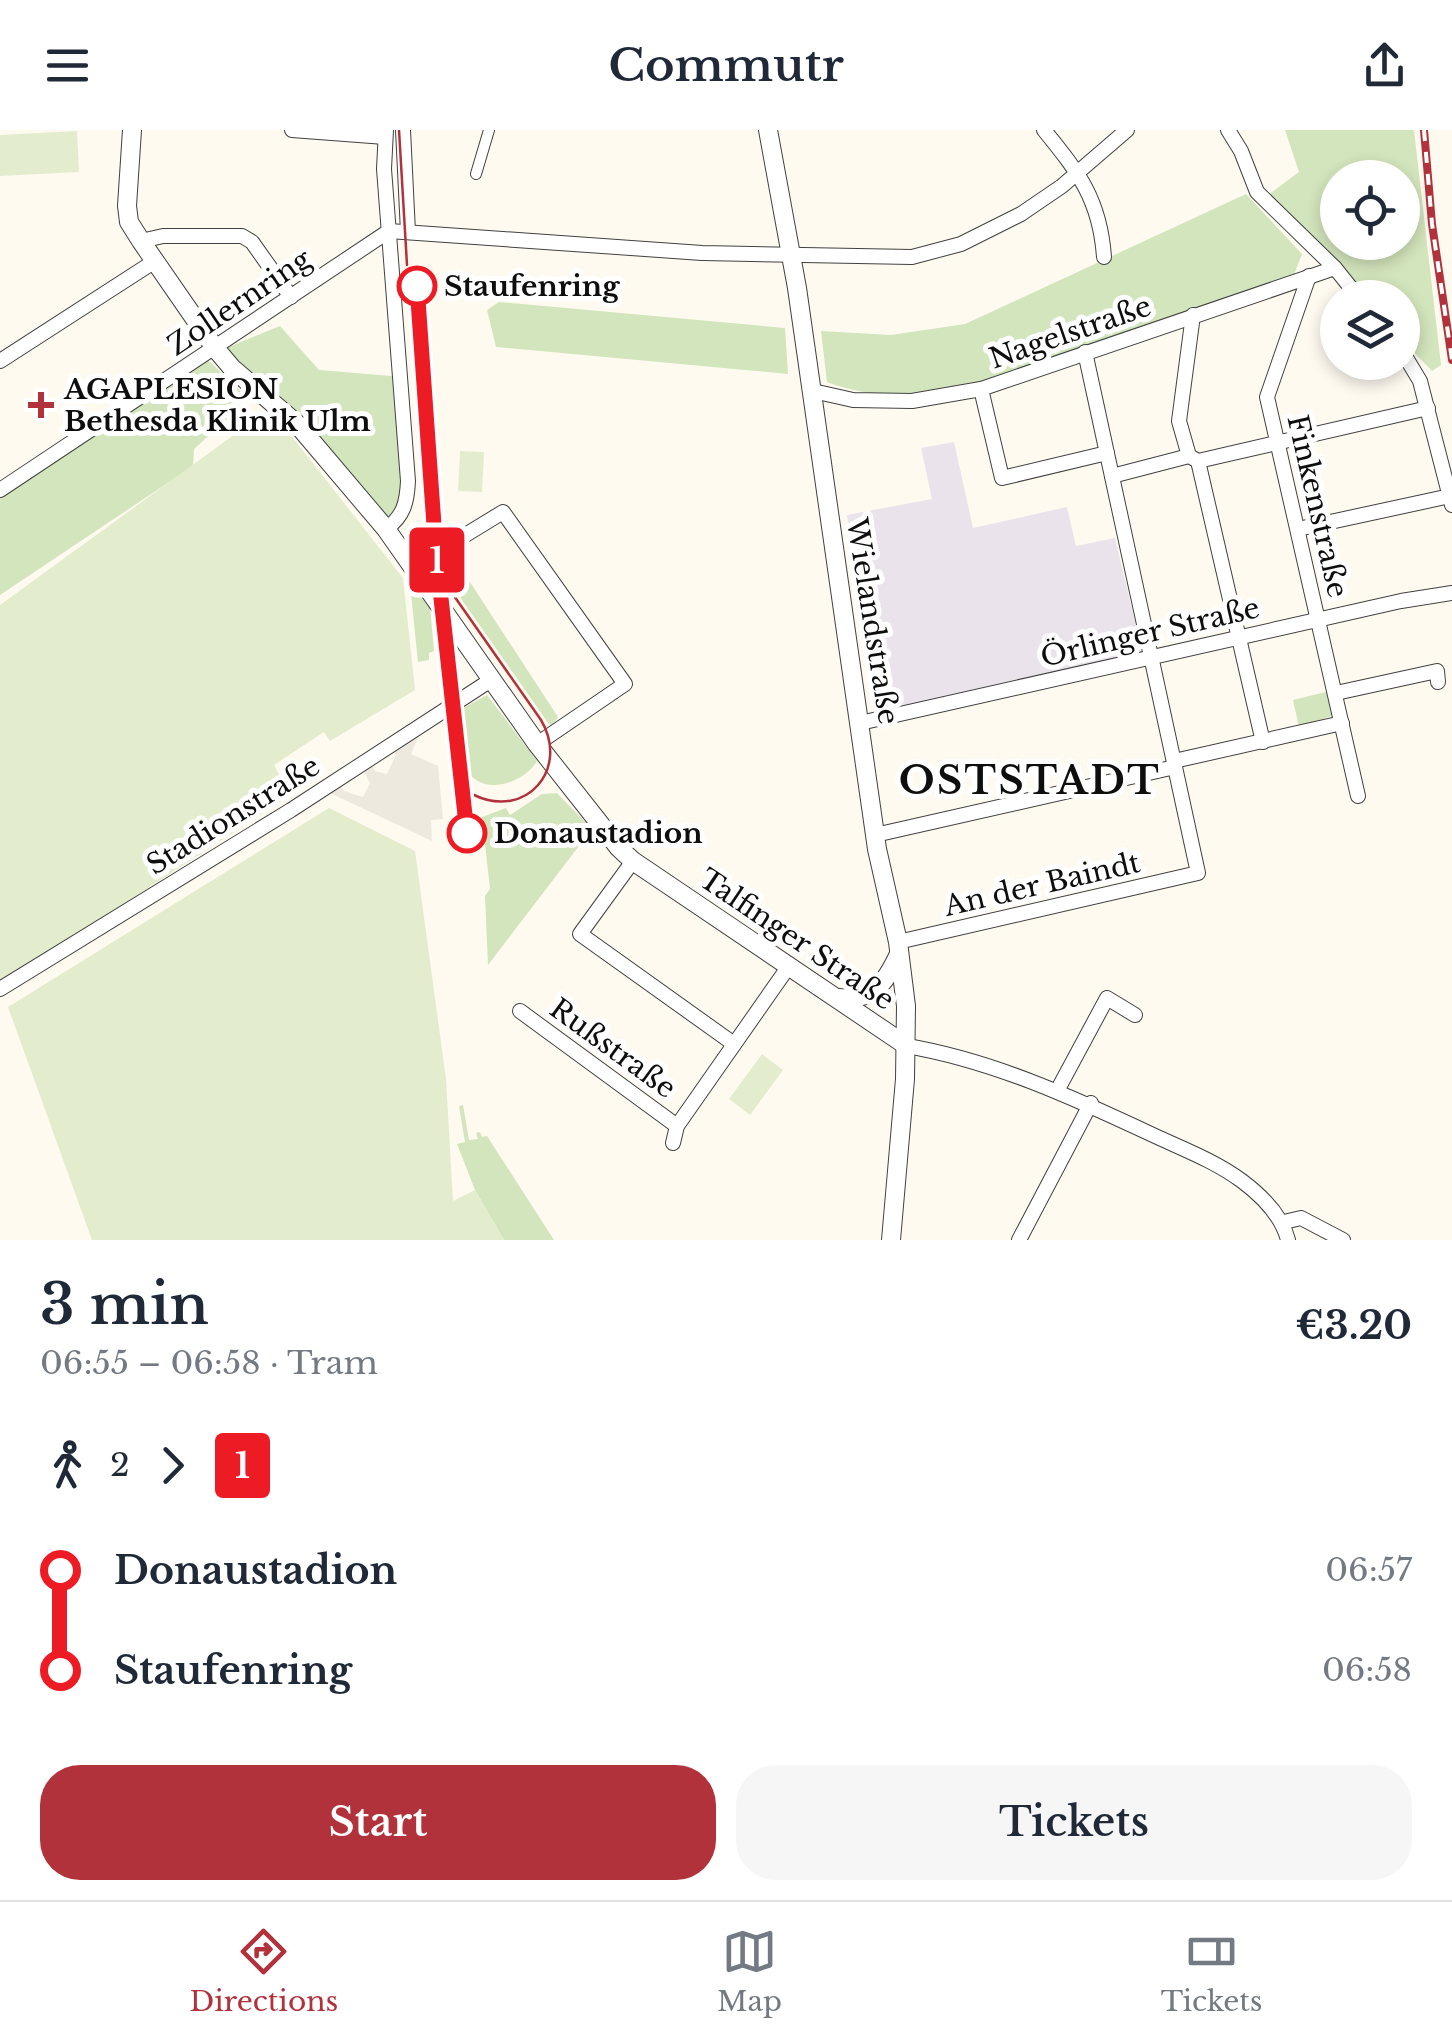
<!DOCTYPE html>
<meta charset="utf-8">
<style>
:root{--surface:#fff;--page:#f6f6f7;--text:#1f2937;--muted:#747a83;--line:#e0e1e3;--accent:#b2323c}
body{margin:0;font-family:"Libre Baskerville",serif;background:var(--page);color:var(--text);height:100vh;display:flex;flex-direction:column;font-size:38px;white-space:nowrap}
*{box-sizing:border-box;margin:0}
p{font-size:32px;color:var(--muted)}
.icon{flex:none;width:55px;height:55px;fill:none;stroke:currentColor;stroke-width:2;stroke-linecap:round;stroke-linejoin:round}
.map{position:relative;height:1110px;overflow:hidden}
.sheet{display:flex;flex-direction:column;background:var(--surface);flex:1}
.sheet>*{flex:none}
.badge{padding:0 20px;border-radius:8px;font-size:35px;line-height:65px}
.controls{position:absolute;left:1320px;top:30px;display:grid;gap:20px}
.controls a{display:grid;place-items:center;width:100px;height:100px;border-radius:50%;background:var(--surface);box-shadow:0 5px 15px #0003;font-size:50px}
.map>.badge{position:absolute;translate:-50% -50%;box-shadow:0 0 0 5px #fff}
.legs{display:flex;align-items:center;gap:15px;height:110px;padding:0 40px;font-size:32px}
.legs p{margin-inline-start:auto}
.summary{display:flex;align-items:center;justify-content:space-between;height:170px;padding:0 40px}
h1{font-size:55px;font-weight:600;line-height:75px}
.primary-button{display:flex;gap:20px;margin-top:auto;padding:20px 40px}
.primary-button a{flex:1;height:115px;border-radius:40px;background:var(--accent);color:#fff;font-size:40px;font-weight:600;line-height:115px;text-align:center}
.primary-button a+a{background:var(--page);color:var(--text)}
ul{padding:0 40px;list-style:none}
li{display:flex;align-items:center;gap:35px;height:100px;font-size:38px}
li i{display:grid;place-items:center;width:15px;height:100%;margin:0 12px;background:currentColor}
li i::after{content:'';width:25px;height:25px;margin:-12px;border:8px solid;border-radius:50%;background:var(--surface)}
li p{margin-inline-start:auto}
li:first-child i{background:linear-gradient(#0000 50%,currentColor 0)}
li:last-child i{background:linear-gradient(currentColor 50%,#0000 0)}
header{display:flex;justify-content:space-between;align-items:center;height:130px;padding:0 40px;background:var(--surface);font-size:45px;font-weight:600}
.menu{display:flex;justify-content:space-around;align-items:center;height:140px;border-top:2px solid var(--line);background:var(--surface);font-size:28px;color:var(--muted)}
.menu a{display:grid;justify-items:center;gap:5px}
.menu .selected{color:var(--accent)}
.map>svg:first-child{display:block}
.industrial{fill:#eae3ec}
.green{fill:#d3e5bc;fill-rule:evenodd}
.pitch{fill:#e3edcd}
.plaza{fill:#ede9df}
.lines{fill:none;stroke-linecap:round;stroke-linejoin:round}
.pedestrian-casing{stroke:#414141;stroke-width:12}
.minor-casing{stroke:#414141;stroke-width:16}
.tertiary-casing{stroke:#414141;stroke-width:20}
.pedestrian{stroke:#fff;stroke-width:10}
.minor{stroke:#fff;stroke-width:14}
.tertiary{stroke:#fff;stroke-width:18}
.tram{stroke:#b2323c;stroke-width:2.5}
.rail-casing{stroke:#b2323c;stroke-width:8}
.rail{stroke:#fff;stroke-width:4;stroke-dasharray:11;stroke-linecap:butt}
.line-1-casing{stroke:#fff;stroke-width:22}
.line-1{stroke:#ed1b24;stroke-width:15}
.stop-1-dot{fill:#fff;stroke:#ed1b24;stroke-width:5}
.poi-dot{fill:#b2323c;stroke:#fff;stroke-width:4}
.labels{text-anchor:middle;stroke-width:10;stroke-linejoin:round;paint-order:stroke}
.stop-label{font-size:28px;font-weight:bold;fill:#0e0e0e;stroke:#fff;text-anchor:start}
.street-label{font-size:28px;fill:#0e0e0e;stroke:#fff}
.poi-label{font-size:28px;font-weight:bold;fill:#0e0e0e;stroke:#fff;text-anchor:start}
.district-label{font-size:38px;font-weight:bold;letter-spacing:2.5px;fill:#0e0e0e;stroke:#fff}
</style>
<header><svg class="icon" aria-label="menu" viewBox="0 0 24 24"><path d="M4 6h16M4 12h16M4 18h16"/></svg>Commutr<svg class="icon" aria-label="share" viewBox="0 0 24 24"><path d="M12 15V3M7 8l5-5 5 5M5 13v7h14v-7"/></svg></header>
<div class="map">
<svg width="1452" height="1110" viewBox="0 0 1452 1110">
<rect width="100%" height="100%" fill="#fefaf0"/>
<polygon class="industrial" points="954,312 973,398 1067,377 1076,416 1115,408 1142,521 877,582 847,385 932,369 921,318"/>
<g class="green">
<path d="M 1285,0 L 1414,0 L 1441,235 L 1432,241 L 1403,211 L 1402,168 L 1361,167 L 1264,68 L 1299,42 ZM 1338,48 L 1402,48 L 1402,112 L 1338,112 Z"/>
<path d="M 1246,64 L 1302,124 L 1292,150 C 1232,171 1171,192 1110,214 C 1020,245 923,288 827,252 L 821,201 L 891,205 L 965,194 Z"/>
<polygon points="499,172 785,198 788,244 496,217 487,180"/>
<polygon points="280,196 319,240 391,246 400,240 407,370 386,399 215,218 226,218"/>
<polygon points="208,230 249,269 194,319 193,336 0,465 0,364"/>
<polygon points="453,426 558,587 551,597 457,463 458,453 450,428"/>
<polygon points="409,444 430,477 434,521 429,523 429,530 418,532"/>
<polygon points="1330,561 1334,585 1299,597 1293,570"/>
<path d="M 487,565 L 537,631 C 523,655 478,668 465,636 C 458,620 460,598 458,581 Z"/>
<polygon points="557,663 592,699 488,835 485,766 490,759 482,687 506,678 510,685 542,664"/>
<polygon points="463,975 469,1010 478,1009 476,1003 480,1002 482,1007 487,1006 554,1110 504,1110 475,1060 457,1014 465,1012 459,976"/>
</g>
<g class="pitch">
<polygon points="77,1 79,42 0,46 0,5"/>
<polygon points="264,283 293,308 403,448 415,560 330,611 324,602 274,635 290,666 0,854 0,475"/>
<polygon points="460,321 484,322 482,362 458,361"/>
<polygon points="329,678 415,721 446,949 453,1071 475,1060 504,1110 92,1110 8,877"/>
<polygon points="762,924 783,940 750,985 729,969"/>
</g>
<polygon class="plaza" points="419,605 411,624 438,636 443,689 431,690 432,711 330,663 340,656 344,661 363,667 370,653 364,642 372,636 375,641 387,644 396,625 394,621"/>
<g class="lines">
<g class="pedestrian-casing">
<polyline id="pedestrian" points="476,44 489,0"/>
</g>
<g class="minor-casing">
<g id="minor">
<polyline points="292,0 385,7"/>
<path d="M 386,0 L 384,39 L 408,351 C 407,372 404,386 386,399"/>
<polyline points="403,0 408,102"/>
<path d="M 1044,0 C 1079,43 1100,70 1104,127"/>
<polyline points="1228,0 1241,21 1257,62 1335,138 1359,168"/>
<polyline points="141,111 163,106 242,106 252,112 291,167"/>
<polyline points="1309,146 1267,267 1358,666"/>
<polyline points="1402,221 1420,251 1452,375"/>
<polyline points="0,231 155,131"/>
<polyline points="981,259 1002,348 1107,323"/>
<polyline points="813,261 853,270 912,271 981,259 1335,138"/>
<polyline points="1189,326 1179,291 1193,185"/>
<polyline points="1198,331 1263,612"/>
<polyline points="1112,346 1189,326 1198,331 1428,278"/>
<polyline points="0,360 389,101 702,123 912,127 961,114 1021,84 1062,56 1127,0"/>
<polyline points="1298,399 1450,366"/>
<polyline points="413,437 503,382 625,554 537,614"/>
<polyline points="1336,563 1437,541 1438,552"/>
<polyline points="860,593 1401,471 1452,463"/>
<polyline points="1174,631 1342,593"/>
<polyline points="875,705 1175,637"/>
<polyline points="633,731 580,804 734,914"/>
<polyline points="898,812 1198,743 1085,222"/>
<polyline points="0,859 291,680 491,550"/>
<polyline points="520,881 677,996"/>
<path d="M 907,916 C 994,931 1074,968 1153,1005 C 1183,1019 1215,1031 1242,1051 C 1262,1066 1282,1086 1288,1110"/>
<polyline points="1057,961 1107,868 1135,885"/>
<polyline points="673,1013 677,996 789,836"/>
<polyline points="1284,1092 1301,1088 1343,1110"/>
<polyline points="1019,1110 1091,973"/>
</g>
</g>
<g class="tertiary-casing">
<g id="tertiary">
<polyline points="132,0 127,76 129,92 141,111 215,218 232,238 297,294 386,399 537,614 619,718 633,731 907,916"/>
<polyline points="768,0 797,158 877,719 898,812 906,876 905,949 891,1110"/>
<path d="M 838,868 C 873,871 885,854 899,824"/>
</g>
</g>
<use href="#pedestrian" class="pedestrian"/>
<use href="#minor" class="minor"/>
<use href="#tertiary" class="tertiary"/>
<g class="tram">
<polyline points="399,0 407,135"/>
<path d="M 437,424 L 452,463 L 541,590 C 570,639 526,690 474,665"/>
</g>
<g class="rail-casing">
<polyline id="rail" points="1424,0 1432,94 1452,230"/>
</g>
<use href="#rail" class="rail"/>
</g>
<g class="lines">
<g class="line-1-casing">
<polyline id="line-1" points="417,156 436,423 467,703"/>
</g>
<use href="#line-1" class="line-1"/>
</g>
<g class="stop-1-dot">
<circle cx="417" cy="156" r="18"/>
<circle cx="467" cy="703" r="18"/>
</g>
<path class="poi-dot" d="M36 260h10v10h10v10h-10v10h-10v-10h-10v-10h10z"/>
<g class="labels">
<g class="stop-label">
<text x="444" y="166">Staufenring</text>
<text x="494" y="713">Donaustadion</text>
</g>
<g class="street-label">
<text transform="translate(239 172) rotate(-34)" y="10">Zollernring</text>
<text transform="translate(1070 202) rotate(-19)" y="10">Nagelstraße</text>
<text transform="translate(1318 376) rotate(77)" y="10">Finkenstraße</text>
<text transform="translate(873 491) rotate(81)" y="10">Wielandstraße</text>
<text transform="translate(1150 502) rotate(-13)" y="10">Örlinger Straße</text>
<text transform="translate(233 685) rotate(-32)" y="10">Stadionstraße</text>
<text transform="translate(1042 754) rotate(-13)" y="10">An der Baindt</text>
<text transform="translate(797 809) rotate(34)" y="10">Talfinger Straße</text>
<text transform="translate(613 918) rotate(36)" y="10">Rußstraße</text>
</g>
<g class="poi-label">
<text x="64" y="269">AGAPLESION<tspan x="64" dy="32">Bethesda Klinik Ulm</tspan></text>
</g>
<g class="district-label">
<text x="1030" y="664">OSTSTADT</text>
</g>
</g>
</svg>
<div class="controls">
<a><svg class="icon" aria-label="locate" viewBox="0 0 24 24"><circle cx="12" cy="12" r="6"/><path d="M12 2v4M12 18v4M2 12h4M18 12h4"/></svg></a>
<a><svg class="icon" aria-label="layers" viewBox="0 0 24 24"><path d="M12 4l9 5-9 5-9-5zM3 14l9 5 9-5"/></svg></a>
</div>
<b class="badge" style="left:437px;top:430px;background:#ed1b24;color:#fff">1</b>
</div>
<section class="sheet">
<div class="summary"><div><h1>3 min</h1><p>06:55 – 06:58 · Tram</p></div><b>€3.20</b></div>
<div class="legs"><svg class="icon" aria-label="walk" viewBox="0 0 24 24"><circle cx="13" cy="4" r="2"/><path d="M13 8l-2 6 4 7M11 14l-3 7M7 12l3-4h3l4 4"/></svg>2<svg class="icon" aria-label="forward" viewBox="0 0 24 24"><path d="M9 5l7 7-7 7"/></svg><b class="badge" style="background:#ed1b24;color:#fff">1</b></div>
<ul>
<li><i style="color:#ed1b24"></i><b>Donaustadion</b><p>06:57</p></li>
<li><i style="color:#ed1b24"></i><b>Staufenring</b><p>06:58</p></li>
</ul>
<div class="primary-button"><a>Start</a><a>Tickets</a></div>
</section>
<nav class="menu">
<a class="selected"><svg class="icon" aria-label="directions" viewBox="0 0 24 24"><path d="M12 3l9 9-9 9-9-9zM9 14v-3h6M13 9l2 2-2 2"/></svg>Directions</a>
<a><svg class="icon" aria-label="map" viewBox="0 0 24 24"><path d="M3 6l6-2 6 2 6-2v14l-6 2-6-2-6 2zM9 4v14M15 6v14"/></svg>Map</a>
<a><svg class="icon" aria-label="tickets" viewBox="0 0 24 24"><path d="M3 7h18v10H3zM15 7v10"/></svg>Tickets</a>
</nav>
